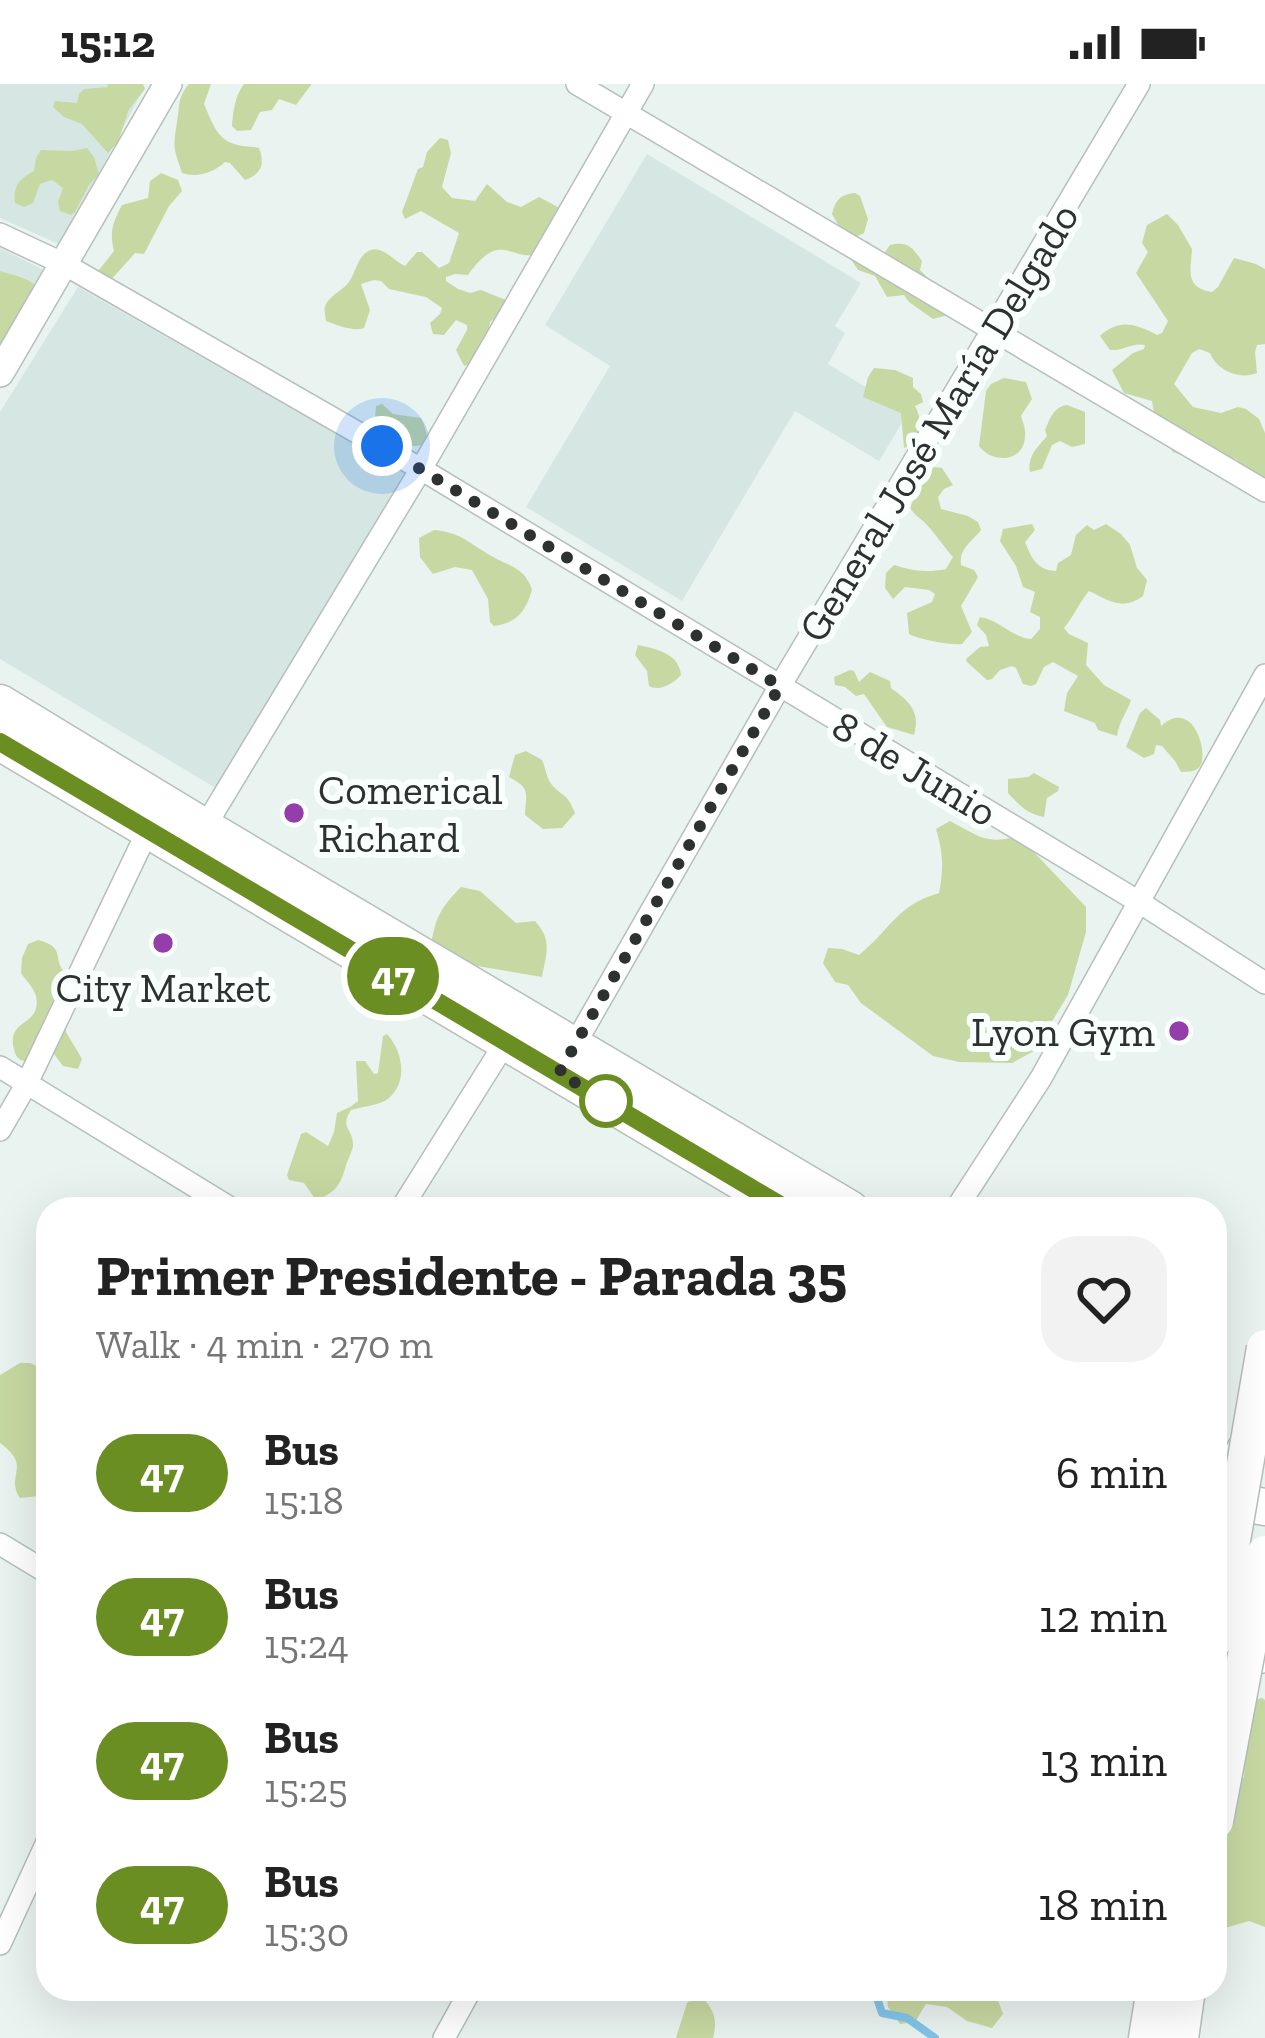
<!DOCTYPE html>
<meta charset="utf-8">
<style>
:root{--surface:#fff;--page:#f2f2f2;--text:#222;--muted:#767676}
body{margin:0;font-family:"Zilla Slab",serif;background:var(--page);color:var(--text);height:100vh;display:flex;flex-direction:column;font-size:45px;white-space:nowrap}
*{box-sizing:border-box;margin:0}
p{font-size:39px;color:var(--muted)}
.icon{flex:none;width:66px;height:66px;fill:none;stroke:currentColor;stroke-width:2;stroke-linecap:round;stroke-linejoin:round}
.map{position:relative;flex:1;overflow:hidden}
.panel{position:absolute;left:36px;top:1113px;width:1191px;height:804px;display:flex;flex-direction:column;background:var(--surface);border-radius:36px;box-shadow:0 12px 48px #0002}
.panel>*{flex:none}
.badge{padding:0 24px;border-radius:39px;font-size:42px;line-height:78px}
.you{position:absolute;width:60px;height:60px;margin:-30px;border:9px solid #fff;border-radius:50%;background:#1a73e8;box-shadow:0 0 0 18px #1a73e833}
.map>.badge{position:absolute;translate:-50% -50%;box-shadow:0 0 0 6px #fff}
.round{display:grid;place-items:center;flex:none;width:126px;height:126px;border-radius:36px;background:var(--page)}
.summary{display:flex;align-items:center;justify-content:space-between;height:204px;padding:0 60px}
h1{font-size:57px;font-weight:700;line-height:90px}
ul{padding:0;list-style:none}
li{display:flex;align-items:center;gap:36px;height:144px;padding:0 60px}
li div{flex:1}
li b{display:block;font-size:45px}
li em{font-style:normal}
li .badge{min-width:132px;font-weight:700;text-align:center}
.status{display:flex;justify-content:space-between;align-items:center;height:84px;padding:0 60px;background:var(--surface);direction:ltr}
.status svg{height:33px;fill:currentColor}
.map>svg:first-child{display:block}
.built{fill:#d6e7e3}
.green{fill:#c7d9a2}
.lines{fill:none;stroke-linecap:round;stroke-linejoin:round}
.stream{stroke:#83c4ea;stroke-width:8}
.street-casing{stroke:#b6bfbc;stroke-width:24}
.secondary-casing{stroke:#b6bfbc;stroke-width:30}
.highway-casing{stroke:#b6bfbc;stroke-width:39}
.street{stroke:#fff;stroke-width:21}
.secondary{stroke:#fff;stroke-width:27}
.highway{stroke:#fff;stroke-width:36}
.highway-bridge-casing{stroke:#b6bfbc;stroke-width:39;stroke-linecap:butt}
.highway-bridge{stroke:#fff;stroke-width:36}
.line-casing{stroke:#fff;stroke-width:27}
.line{stroke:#6b8e23;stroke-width:18}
.walk{stroke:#2d3130;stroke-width:12;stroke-dasharray:0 21.6}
.poi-dot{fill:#943eab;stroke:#f9fffd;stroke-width:4.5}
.stop-dot{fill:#fff;stroke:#6b8e23;stroke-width:6}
.labels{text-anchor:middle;stroke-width:12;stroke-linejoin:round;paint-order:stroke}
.street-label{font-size:42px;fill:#2d3130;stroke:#f9fffd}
.poi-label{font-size:42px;fill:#2d3130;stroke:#f9fffd;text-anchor:start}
</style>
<div class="status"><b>15:12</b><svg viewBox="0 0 49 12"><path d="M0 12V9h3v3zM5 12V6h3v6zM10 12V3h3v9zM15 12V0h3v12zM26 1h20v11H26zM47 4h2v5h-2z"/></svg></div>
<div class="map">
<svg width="1265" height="1954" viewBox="0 0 1265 1954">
<rect width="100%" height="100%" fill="#e9f3f0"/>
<g class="built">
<polygon points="0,0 134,0 143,6 61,161 0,134"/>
<polygon points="647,70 861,199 835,242 845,249 828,280 908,329 879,377 795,327 682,517 526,423 610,282 545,241"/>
<polygon points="0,164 46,187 0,259"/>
<polygon points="78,203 405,388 219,706 0,575 0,328"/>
</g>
<g class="green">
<polygon points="100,0 143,0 145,5 129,25 118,58 108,69 82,40 64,33 53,23 55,17 77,19 79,10 84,5 108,3 107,0"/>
<path d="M 189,0 L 211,0 L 204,20 C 212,38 217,57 238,61 C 245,63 252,62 259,64 C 265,80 262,90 245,96 L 230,79 L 225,78 C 213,89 197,94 182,89 C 173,62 173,65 177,38 C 180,22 177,14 189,0 Z"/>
<path d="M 244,0 L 311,0 L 311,1 L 296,21 L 279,15 L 272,26 L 260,28 L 251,46 L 237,47 L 232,42 C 233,28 235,11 244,0 Z"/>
<path d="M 440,54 L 448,56 L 451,69 L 442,103 L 452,114 L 475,117 L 487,100 L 507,118 L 521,123 L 539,113 L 577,133 C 567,144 555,159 543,167 C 513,184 503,141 468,191 L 455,190 L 446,193 L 446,197 L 458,205 L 470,209 L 481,206 L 506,216 L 518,196 L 510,222 L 490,238 L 488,252 L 474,278 L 464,282 L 456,266 L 467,246 L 467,241 L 456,236 L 444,251 L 433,250 L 430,239 L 440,230 L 442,224 L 426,213 L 389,205 L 381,197 L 374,196 L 361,200 L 370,226 L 364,244 C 353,248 337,241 326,237 C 325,229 323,225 327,218 C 333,210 344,205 349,198 C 356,188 358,170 371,166 C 383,162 395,178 405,182 L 417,168 L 422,168 L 439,184 L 449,179 L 459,149 L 421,127 L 405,135 L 402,128 L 418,85 L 423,83 L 427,68 Z"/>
<path d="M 87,64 L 94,73 L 99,90 L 89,101 L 75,128 L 71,131 L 60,127 L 58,118 L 63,104 L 52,96 L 40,100 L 33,119 L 24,123 L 15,119 C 13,102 19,95 34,87 L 36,74 L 41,66 L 72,67 Z"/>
<path d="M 161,89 L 178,96 L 182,107 L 169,122 L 144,170 L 135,169 L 109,198 L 95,191 L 114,167 C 109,148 113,138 122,121 L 148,114 L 150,97 Z"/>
<path d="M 855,109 L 860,112 L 868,135 L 864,149 L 856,153 L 840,144 L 832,130 C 835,117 840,110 855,109 Z"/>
<path d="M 1167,130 L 1178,141 L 1192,165 C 1191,185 1184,204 1212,208 L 1218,203 L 1234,174 L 1256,180 L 1265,185 L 1265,260 L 1257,261 L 1255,268 L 1257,289 C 1240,296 1217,287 1210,269 L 1199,265 L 1192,269 L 1174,300 L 1193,323 L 1221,329 L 1238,323 L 1246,325 L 1259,335 L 1265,349 L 1265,408 L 1236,375 L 1230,374 L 1214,383 L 1173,368 L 1157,346 L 1152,317 L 1124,309 L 1112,286 L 1133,269 L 1144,265 L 1145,261 C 1132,258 1124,267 1110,266 L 1100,252 C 1119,234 1136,240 1157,251 L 1162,249 L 1168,237 L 1136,189 L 1148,168 L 1142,159 L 1147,141 Z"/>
<path d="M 867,157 L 883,171 L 890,161 C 908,157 912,163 922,177 L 920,186 L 947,213 L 951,230 L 933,235 L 909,218 L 904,211 L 887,213 L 875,192 L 858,186 L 850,174 L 853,160 Z"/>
<path d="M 0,187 C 14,192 30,193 39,206 L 3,263 L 0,260 Z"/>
<path d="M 874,284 L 895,286 L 913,294 L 913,303 L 921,310 L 923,318 L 915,322 C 923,337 923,357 904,364 L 901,329 L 863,313 L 868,293 Z"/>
<path d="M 1004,294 L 1026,298 L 1032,315 L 1021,332 C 1023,339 1026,345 1025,352 C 1024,380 991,379 979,362 L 986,307 L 991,300 Z"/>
<path d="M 382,320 L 393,330 L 421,334 C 446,386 379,351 362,343 L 364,337 L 375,334 L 376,322 Z"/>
<path d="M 1067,321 L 1085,328 L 1085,360 L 1072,363 L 1060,357 L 1052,361 L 1042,385 L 1030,388 C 1027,372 1038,363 1047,352 L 1045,346 C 1050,335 1053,323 1067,321 Z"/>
<path d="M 934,383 L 942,384 L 953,401 L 944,405 L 938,413 L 941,425 L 968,432 L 978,438 L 981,446 C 972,458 959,464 961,481 L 974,486 L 978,493 L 961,522 L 972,548 L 962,560 C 953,562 917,555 909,550 L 907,529 L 932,518 L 935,510 L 929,506 L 905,503 L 893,515 L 885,504 L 886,489 L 894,481 C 912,487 928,489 946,485 L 953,473 C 943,462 934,447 923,437 C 918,433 913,429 910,424 L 918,404 Z"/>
<path d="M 1032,440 L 1035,446 L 1025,458 C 1032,475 1037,486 1056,487 L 1058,479 L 1071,471 L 1076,451 L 1087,441 L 1094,446 L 1106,440 L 1121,450 L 1130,461 L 1137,484 L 1147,496 L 1143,512 C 1122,527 1110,517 1089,507 C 1079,519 1074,532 1064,544 L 1069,550 L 1088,559 L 1086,581 L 1104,601 L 1131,616 C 1127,629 1120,635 1117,652 L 1098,646 L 1095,639 L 1064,627 L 1067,609 L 1078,592 L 1053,578 L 1044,583 L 1036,600 L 1031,602 L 1023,600 L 1016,584 L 1012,582 L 1000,586 L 992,595 L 987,596 L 967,578 L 966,575 L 980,563 L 989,562 L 986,551 L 977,541 L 980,533 C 1000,536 1011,553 1031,555 L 1040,545 L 1040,533 L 1030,528 L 1035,508 L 1023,503 L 1016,482 L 1000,457 L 1003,445 Z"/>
<path d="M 434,446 C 461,449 466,457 488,470 C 507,482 525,482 532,506 C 526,527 517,539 494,542 L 490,538 L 488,515 L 472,486 L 455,483 L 433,490 L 420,473 L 419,454 Z"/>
<path d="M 638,561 C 656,565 679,569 681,591 C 674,599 660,608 649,602 L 647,587 L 635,571 Z"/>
<path d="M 850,586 L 854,587 L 859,598 L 870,588 L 890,597 L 891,604 C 909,617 921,628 914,651 L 887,643 L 864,610 L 856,612 L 845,603 L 835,601 L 834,593 Z"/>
<path d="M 1146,624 L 1160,636 L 1161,642 C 1193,613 1209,669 1200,682 C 1194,689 1190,687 1181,688 L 1175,677 L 1162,662 L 1156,661 L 1154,670 L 1144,674 L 1126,663 L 1140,629 Z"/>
<path d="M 526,667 L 542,676 C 546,684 546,694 552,701 C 564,714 567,709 575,729 L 562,744 L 543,745 L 525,731 C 526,708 531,705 509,693 L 515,671 Z"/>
<path d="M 1034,689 L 1059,703 L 1058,707 L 1047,714 L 1044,733 C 1027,730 1019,721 1008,709 L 1008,695 L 1028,693 Z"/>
<path d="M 950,737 C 975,750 986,761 1014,753 L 1031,765 L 1086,823 L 1086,848 L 1068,911 L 1034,967 L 1012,979 L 959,978 L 933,972 L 861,919 L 848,901 L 835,898 L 823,879 L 828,864 L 842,865 L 859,871 C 891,845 897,821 939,809 C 944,785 943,768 936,745 Z"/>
<path d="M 461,803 L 480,807 L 516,839 L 535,837 C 553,857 546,869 542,893 L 465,880 L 431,861 C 436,831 441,824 461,803 Z"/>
<path d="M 38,856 C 69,864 49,876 69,893 L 66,948 L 82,975 L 78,985 L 63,982 L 54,970 C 39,973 18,987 14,965 C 12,958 12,952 16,946 C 23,937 33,936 36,924 C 40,908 28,900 21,889 L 22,874 L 28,860 Z"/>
<path d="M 387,950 C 402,966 409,997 389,1014 C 379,1022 364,1022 351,1026 C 339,1044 354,1045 353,1062 C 353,1065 347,1078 346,1081 C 341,1100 336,1109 316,1116 L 304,1099 L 289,1096 L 287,1091 L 301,1050 L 306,1048 L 328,1062 L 334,1048 L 337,1029 L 350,1023 L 358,1017 L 356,977 L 365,977 L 374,990 L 378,989 L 383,952 Z"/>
<path d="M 20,1279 L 30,1279 L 48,1287 L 48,1411 L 20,1414 C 5,1390 33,1383 0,1359 L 0,1291 Z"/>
<polygon points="1262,1614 1265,1616 1265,1843 1249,1837 1225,1844 1215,1841 1215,1774 1220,1762 1219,1743 1232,1708 1244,1693 1249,1617"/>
<polygon points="886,1905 994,1905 1003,1930 992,1944 967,1937 947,1923 926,1920 915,1938 900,1940 888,1923"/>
<path d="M 700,1911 C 714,1926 718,1934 713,1954 L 676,1954 L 687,1919 Z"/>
</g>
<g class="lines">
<polyline class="stream" points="874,1905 882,1929 907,1934 935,1954"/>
<g class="street-casing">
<g id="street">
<polyline points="577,0 1265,407"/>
<polyline points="0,150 64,180 421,385 1139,818 1265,899"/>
<polyline points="201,749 421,385 643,0"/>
<polyline points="571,967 780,602 1139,0"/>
<polyline points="0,983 232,1125"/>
<polyline points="0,1046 26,1001 151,740"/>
<polyline points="401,1125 505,959"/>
<polyline points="956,1125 1041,994 1265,591"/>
<polyline points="0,1460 48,1489"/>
<polyline points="0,1860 48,1756"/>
<polyline points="444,1954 471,1905"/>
</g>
</g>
<g class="secondary-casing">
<polyline id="secondary" points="0,289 168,0"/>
</g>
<g class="highway-casing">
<g id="highway">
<polyline points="0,619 204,743 850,1125"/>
<polyline points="0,658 787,1125"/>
<polyline points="1217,1420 1245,1366"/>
<polyline points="1215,1421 1234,1418 1265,1423"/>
<polyline points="1215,1572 1232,1575 1265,1570"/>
<polyline points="1147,1954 1155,1905"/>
<polyline points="1180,1954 1187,1905"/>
</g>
</g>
<use href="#street" class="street"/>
<use href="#secondary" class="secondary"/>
<use href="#highway" class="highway"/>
<g class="highway-bridge-casing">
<g id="highway-bridge">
<polyline points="1215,1555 1265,1264"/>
<polyline points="1215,1737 1265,1470"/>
</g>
</g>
<use href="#highway-bridge" class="highway-bridge"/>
</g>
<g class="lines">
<g class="line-casing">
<polyline id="line" points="0,658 787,1125"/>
</g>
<use href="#line" class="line"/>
<polyline class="walk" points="382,362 780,602 559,989 606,1017"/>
</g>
<g class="poi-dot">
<circle cx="294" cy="729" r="12"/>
<circle cx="163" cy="859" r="12"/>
<circle cx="1179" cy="947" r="12"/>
</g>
<circle class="stop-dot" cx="606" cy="1017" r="24"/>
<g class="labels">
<g class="street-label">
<text transform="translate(938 338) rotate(-59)" y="15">General José María Delgado</text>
<text transform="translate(915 684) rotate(31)" y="15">8 de Junio</text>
</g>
<g class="poi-label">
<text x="318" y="720">Comerical<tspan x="318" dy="48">Richard</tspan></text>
<text x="163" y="918" text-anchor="middle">City Market</text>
<text x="1155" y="962" text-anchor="end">Lyon Gym</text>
</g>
</g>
</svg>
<div class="you" style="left:382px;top:362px"></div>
<b class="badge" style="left:393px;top:892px;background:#6b8e23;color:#fff">47</b>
<section class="panel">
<div class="summary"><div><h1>Primer Presidente - Parada 35</h1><p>Walk · 4 min · 270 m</p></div><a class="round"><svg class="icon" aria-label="heart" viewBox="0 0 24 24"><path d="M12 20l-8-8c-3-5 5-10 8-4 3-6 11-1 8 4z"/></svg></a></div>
<ul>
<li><span class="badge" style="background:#6b8e23;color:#fff">47</span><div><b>Bus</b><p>15:18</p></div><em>6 min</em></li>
<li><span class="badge" style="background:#6b8e23;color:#fff">47</span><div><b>Bus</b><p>15:24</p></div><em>12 min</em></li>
<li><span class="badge" style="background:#6b8e23;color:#fff">47</span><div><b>Bus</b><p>15:25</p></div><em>13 min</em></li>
<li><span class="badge" style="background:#6b8e23;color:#fff">47</span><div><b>Bus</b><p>15:30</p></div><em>18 min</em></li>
</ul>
</section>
</div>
